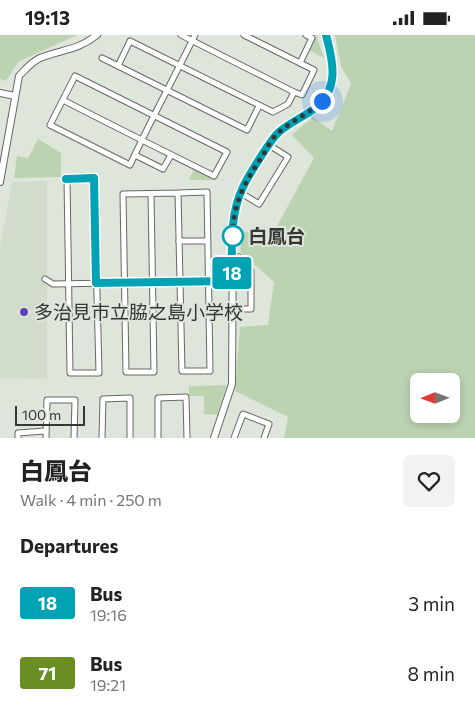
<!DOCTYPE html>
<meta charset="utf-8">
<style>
:root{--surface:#fff;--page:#f2f2f2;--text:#222;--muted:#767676}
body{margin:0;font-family:Commissioner,"Noto Sans JP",sans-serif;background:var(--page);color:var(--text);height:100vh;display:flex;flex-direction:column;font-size:19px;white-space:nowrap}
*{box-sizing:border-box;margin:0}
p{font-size:16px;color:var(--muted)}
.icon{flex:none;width:28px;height:28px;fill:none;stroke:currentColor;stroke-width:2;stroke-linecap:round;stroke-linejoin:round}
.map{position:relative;height:403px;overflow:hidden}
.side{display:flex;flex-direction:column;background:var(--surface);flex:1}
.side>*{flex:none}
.badge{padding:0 10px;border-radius:4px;font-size:18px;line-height:32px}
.needle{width:32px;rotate:269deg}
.controls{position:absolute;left:410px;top:338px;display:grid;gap:10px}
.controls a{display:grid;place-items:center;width:50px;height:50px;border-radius:8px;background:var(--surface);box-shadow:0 2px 8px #0003;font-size:25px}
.scale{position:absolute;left:15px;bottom:12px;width:70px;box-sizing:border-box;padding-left:5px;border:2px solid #343733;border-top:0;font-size:14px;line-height:18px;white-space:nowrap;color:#343733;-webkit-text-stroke:4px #dee5db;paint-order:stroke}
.you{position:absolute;width:25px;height:25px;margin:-12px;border:4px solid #fff;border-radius:50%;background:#1a73e8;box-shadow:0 0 0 8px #1a73e833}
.map>.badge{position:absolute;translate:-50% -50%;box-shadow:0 0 0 2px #fff}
h2{padding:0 20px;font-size:19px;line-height:45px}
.round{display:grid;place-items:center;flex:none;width:52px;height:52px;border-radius:8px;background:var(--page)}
.overview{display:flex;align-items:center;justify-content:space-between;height:85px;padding:0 20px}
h1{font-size:24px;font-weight:800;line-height:38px}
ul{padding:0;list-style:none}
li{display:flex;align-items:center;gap:15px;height:70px;padding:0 20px}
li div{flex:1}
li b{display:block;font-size:19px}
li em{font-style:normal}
li .badge{min-width:55px;font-weight:700;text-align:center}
.status{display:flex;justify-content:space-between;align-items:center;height:35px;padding:0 25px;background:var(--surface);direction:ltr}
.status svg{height:14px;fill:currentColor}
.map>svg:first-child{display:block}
.built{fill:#d1dccc}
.green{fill:#bcd3b1;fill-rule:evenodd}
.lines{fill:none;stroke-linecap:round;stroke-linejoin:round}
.minor-casing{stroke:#646a61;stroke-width:7}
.tertiary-casing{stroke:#646a61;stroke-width:8}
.minor{stroke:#fff;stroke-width:5}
.tertiary{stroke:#fff;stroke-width:6}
.line-casing{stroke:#fff;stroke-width:11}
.line{stroke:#00a3b4;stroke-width:8}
.walk{stroke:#343733;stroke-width:5;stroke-dasharray:0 9}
.stop-dot{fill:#fff;stroke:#00a3b4;stroke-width:2.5}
.poi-dot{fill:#5c44bc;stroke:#dee5db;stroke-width:2}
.labels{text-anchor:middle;stroke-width:4;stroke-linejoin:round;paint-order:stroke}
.stop-label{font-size:19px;font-weight:bold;fill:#343733;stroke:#dee5db;text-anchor:start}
.poi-label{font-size:19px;fill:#343733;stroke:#dee5db;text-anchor:start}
</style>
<div class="status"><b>19:13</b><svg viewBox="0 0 49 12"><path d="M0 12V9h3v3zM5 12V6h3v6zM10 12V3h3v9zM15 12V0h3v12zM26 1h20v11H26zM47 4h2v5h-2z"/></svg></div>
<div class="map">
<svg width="475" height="403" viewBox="0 0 475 403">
<rect width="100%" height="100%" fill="#dee5db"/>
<polygon class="built" points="47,146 47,344 0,343 0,212 12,147"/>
<g class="green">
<polygon points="0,0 77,0 18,27 6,46 0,44"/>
<polygon points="316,0 324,23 309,15"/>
<path d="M 335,0 L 475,0 L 475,403 L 284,403 L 288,382 L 235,356 L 240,292 L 268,290 L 274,247 L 240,217 L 243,196 L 271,202 L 314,123 L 292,100 L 313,82 L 332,96 L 351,49 L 341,31 ZM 419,346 L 451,346 L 451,379 L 419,379 Z"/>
<polygon points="38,104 61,118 61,142 14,143 17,121 28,123"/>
<polygon points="194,134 212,143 211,145 189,145"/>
<polygon points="227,350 217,380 204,379 204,361 189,361 189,351"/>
</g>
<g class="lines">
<g class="minor-casing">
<g id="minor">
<polyline points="181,0 294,57"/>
<polyline points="102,23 247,95 259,71"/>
<polyline points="300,28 312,3 306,0"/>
<polyline points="118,31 130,6 273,77 288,69 294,57 302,60 314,35 244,0"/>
<path d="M 63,65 C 113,91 164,116 214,141 L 227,117 L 75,41 L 50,90 L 130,130 C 150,86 174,43 195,0"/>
<polyline points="135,120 163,134 171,120"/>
<polygon points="94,143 99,338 70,338 67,144"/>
<polyline points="241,158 259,169 288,122 269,110"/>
<polyline points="151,159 154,337 126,337 123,159 178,158 182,336 210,336 207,157 178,158"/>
<polyline points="179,206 207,206"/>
<polyline points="232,221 239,222 251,236 251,274 233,274"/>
<polyline points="45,244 53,249 233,246"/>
<polyline points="18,403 18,398 45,396"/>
<polyline points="46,403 47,365 75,365 74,403"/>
<polyline points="102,403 103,364 130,363 130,403"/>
<polyline points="158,403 158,363 186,362 187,403"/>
<polyline points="234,403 243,379 269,389 264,403"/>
</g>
</g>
<g class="tertiary-casing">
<g id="tertiary">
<polyline points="0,58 15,61"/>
<path d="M 0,147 L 19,41 C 25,35 31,27 40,23 C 62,14 77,16 97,0"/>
<path d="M 214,403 L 232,349 L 233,189 C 237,161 248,143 263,119 C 268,112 272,103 279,97 C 288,89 301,83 311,76 C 341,56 334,30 327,0"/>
</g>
</g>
<use href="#minor" class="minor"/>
<use href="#tertiary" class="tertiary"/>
</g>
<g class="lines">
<g class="line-casing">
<path id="line" d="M 66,144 L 94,143 L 96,248 L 232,246 C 232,215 229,181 243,152 C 248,141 271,104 279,97 C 288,89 301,83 311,76 C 340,56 334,29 326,0"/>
</g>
<use href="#line" class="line"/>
<path class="walk" d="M 233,201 L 232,205 C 233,168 243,150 263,120 C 267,113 272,103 278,98 C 291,86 309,79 322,66"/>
</g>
<circle class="stop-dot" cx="233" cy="201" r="10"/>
<circle class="poi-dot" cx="24" cy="277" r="5"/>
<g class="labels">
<g class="stop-label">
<text x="248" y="208">白鳳台</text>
</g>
<g class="poi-label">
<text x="34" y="284">多治見市立脇之島小学校</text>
</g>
</g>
</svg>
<div class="controls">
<a><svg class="needle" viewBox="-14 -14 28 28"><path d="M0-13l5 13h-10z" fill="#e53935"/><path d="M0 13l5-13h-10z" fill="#767676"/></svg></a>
</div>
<div class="scale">100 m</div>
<div class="you" style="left:322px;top:66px"></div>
<b class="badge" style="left:232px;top:238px;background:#00a3b4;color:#fff">18</b>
</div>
<section class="side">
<div class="overview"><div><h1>白鳳台</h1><p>Walk · 4 min · 250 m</p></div><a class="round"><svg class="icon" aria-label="heart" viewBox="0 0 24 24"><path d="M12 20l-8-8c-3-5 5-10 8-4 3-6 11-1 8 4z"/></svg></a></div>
<h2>Departures</h2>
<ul>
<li><span class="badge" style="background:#00a3b4;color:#fff">18</span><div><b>Bus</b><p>19:16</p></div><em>3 min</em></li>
<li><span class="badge" style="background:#6b8e23;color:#fff">71</span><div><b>Bus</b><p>19:21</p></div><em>8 min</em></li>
</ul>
</section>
